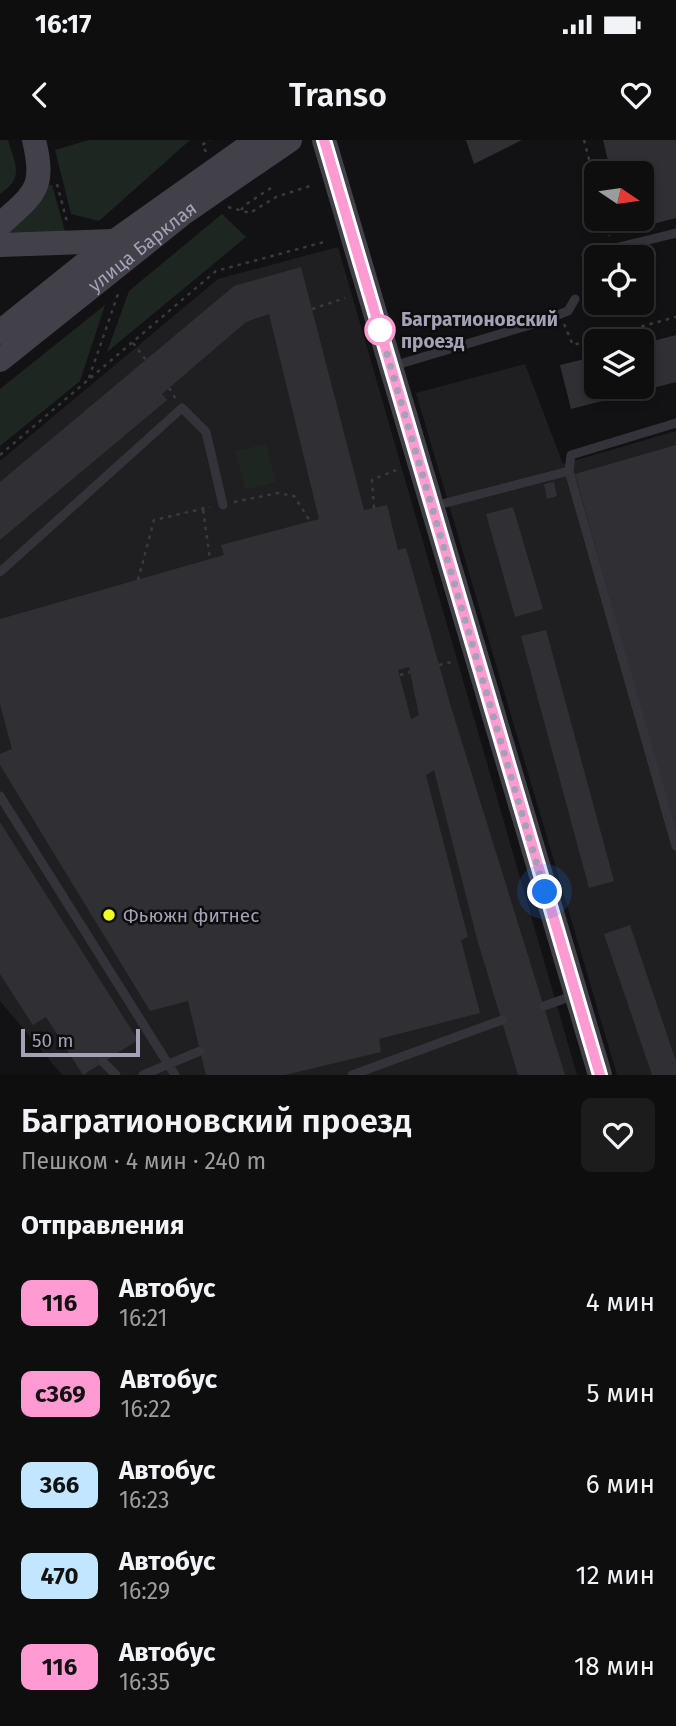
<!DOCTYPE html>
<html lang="ru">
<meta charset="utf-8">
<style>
:root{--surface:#0e0e0f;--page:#1c1c1d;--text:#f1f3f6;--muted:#9b9c9e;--line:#2e2e2f}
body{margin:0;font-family:"Fira Sans",sans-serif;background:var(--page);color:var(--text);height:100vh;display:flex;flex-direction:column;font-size:26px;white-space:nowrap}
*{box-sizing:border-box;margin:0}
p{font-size:23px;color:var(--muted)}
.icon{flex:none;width:38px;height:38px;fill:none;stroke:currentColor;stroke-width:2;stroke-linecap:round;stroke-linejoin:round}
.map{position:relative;height:935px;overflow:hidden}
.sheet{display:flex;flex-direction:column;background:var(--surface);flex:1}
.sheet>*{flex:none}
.badge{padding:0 14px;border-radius:10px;font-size:24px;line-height:46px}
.needle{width:46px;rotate:103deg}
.fabs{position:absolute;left:584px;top:21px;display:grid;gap:14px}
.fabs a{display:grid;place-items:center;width:70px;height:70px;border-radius:10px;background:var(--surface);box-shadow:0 4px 10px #0003,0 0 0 2px var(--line);font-size:35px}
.scale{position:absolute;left:21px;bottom:18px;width:119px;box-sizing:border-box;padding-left:7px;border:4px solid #a4a2b5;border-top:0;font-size:19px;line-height:24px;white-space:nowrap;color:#a4a2b5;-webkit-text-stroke:5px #0d0d0e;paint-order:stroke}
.you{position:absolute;width:35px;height:35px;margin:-18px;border:5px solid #fff;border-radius:50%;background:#1a73e8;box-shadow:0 0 0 10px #1a73e833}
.map>.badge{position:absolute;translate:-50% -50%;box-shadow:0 0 0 4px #fff}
h2{padding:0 21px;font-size:26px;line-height:63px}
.round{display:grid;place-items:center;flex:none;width:74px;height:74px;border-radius:10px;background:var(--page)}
.head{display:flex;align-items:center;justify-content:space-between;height:119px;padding:0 21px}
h1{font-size:33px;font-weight:600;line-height:52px}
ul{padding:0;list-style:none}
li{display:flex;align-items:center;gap:21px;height:91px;padding:0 21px}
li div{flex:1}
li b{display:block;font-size:26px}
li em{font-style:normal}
li .badge{min-width:77px;font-weight:700;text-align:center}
.status{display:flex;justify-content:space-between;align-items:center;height:49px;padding:0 35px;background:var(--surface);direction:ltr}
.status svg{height:19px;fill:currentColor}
header{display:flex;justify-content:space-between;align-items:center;height:91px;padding:0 21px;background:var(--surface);font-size:32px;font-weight:600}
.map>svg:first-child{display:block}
.built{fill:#1f1e21}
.green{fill:#1e2622}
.building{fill:#302f33;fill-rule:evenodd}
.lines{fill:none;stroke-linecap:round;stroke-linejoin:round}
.path{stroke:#393940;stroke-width:2.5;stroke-dasharray:3.5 5;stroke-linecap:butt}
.lane{stroke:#343339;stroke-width:9}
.secondary{stroke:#424049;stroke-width:24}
.line-casing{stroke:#fff;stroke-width:16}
.line{stroke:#ff9ad2;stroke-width:10}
.walk{stroke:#a4a2b5;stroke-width:7;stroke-dasharray:0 12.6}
.stop-dot{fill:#fff;stroke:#ff9ad2;stroke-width:3.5}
.poi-dot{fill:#f1fb22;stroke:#0d0d0e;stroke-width:2.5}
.labels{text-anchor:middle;stroke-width:5;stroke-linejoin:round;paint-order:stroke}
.street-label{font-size:19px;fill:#a4a2b5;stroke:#0d0d0e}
.stop-label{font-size:19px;font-weight:bold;fill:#a4a2b5;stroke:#0d0d0e;text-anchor:start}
.poi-label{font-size:19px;fill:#a4a2b5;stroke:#0d0d0e;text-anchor:start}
</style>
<div class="status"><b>16:17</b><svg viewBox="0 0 49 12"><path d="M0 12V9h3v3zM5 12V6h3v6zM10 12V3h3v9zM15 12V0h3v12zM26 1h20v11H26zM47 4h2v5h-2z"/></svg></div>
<header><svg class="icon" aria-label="back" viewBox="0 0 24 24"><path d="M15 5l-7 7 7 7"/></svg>Transo<svg class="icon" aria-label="heart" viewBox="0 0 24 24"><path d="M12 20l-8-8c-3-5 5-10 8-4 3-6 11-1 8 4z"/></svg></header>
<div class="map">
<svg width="676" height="935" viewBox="0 0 676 935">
<rect width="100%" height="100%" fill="#121214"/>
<g class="built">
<polygon points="338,107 577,935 62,935 0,861 0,321 218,139"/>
<polygon points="525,224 563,324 676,291 676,935 617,935 416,253"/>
</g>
<g class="green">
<path d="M 0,0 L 8,0 C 15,25 25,37 0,54 Z"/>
<polygon points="89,0 190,0 99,81 71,74 55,10"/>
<polygon points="49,45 52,45 65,91 1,95"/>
<polygon points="222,74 246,97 107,212 129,151"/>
<polygon points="105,165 80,241 0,306 0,249"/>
<polygon points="266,304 276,342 245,350 235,311"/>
</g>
<g class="building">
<polygon points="466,0 522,0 474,24"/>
<polygon points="603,0 676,0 676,78 626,91 623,79 642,79 642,33 611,33"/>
<path d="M 301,127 L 364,370 L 387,365 L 398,410 L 406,408 L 451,567 L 565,935 L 518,935 L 477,799 L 434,630 L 426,635 L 468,797 L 461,800 L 480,873 L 379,899 L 381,912 L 285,935 L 206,935 L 188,861 L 150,871 L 0,625 L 0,614 L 12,609 L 0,564 L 0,479 L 224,415 L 221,405 L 319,379 L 269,174 L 246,182 L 162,254 L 167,260 L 0,400 L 0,342 L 234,146 ZM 409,527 L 419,575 L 411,579 L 398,530 Z"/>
<polygon points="676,195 676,242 571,269 560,225 597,216 597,247 642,247 642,204"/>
<polygon points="676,305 676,691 675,691 575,334"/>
<polygon points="554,342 557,356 547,359 544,344"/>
<polygon points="513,367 543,469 515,477 486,374"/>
<polygon points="546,490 614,741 589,748 521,496"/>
<polygon points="0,682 138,900 83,935 46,877 33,885 0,834"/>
<polygon points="630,785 676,921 676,935 652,935 604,794"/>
</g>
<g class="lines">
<g class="path">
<polyline points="584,0 597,50"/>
<polyline points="206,12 202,5 210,0"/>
<polyline points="57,44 67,82"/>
<polyline points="228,67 250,73 276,57 313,45"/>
<polyline points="241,70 245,65 274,46"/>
<polyline points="604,79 609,96"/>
<polyline points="312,169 345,158"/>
<polyline points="564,184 573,205 676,177"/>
<polyline points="133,203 146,220"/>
<polyline points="89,238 119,151"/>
<polyline points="169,248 176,259"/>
<polyline points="0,315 216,131 328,101"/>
<polyline points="234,362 278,353 294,356 310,381"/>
<polyline points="374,368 372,340 396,330"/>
<polyline points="203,370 210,419"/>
<polyline points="138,440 154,380 210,367"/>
<polyline points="439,525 452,522"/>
<polyline points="400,535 410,532"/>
</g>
<g class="lane">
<polyline points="586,115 676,93"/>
<polyline points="393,226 537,183 568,171 575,159"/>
<polyline points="569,331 676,706"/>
<polyline points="434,366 569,331 571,315 676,283"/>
<polyline points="0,432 182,268 206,292 223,365"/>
<polyline points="0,656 175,935"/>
<polyline points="544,866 575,855"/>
<polyline points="103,922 116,935"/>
<polyline points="143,935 200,911"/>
<polyline points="352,935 502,880"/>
</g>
<g class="secondary">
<polyline points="324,0 600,935"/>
<path d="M 0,85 C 34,53 46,50 34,0"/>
<polyline points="0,105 114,101"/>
<polyline points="0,192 102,110 257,0"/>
<path id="s1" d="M 0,220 L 185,72 L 290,0"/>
</g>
</g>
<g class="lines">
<g class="line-casing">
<polyline id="line" points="324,0 600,935"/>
</g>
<use href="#line" class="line"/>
<polyline class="walk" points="380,190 545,752"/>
</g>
<circle class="stop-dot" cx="380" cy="190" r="14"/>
<circle class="poi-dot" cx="109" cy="775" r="7"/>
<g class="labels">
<g class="street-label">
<text dy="7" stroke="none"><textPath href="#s1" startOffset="182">улица Барклая</textPath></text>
</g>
<g class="stop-label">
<text x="401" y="186">Багратионовский<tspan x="401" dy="22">проезд</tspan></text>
</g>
<g class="poi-label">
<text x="123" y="782">Фьюжн фитнес</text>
</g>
</g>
</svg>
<div class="fabs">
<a><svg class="needle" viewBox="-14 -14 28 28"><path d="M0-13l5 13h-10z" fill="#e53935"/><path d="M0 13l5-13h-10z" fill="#9b9c9e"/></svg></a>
<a><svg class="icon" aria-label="locate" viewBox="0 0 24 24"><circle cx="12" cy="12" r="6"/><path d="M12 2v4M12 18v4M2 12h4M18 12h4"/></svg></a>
<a><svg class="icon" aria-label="layers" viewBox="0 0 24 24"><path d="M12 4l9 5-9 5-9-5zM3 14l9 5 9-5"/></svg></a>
</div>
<div class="scale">50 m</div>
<div class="you" style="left:545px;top:752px"></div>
</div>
<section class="sheet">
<div class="head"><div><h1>Багратионовский проезд</h1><p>Пешком · 4 мин · 240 m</p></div><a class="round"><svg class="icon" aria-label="heart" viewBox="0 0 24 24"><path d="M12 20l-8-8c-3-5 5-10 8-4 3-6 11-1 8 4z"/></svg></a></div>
<h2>Отправления</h2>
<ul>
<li><span class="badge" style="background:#ff9ad2;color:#111">116</span><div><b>Автобус</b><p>16:21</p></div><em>4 мин</em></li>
<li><span class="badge" style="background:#ff9ad2;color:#111">с369</span><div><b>Автобус</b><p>16:22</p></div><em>5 мин</em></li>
<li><span class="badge" style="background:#c2e6ff;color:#111">366</span><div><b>Автобус</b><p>16:23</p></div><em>6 мин</em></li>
<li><span class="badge" style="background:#c2e6ff;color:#111">470</span><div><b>Автобус</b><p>16:29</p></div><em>12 мин</em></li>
<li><span class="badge" style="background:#ff9ad2;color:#111">116</span><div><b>Автобус</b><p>16:35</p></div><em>18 мин</em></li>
</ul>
</section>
